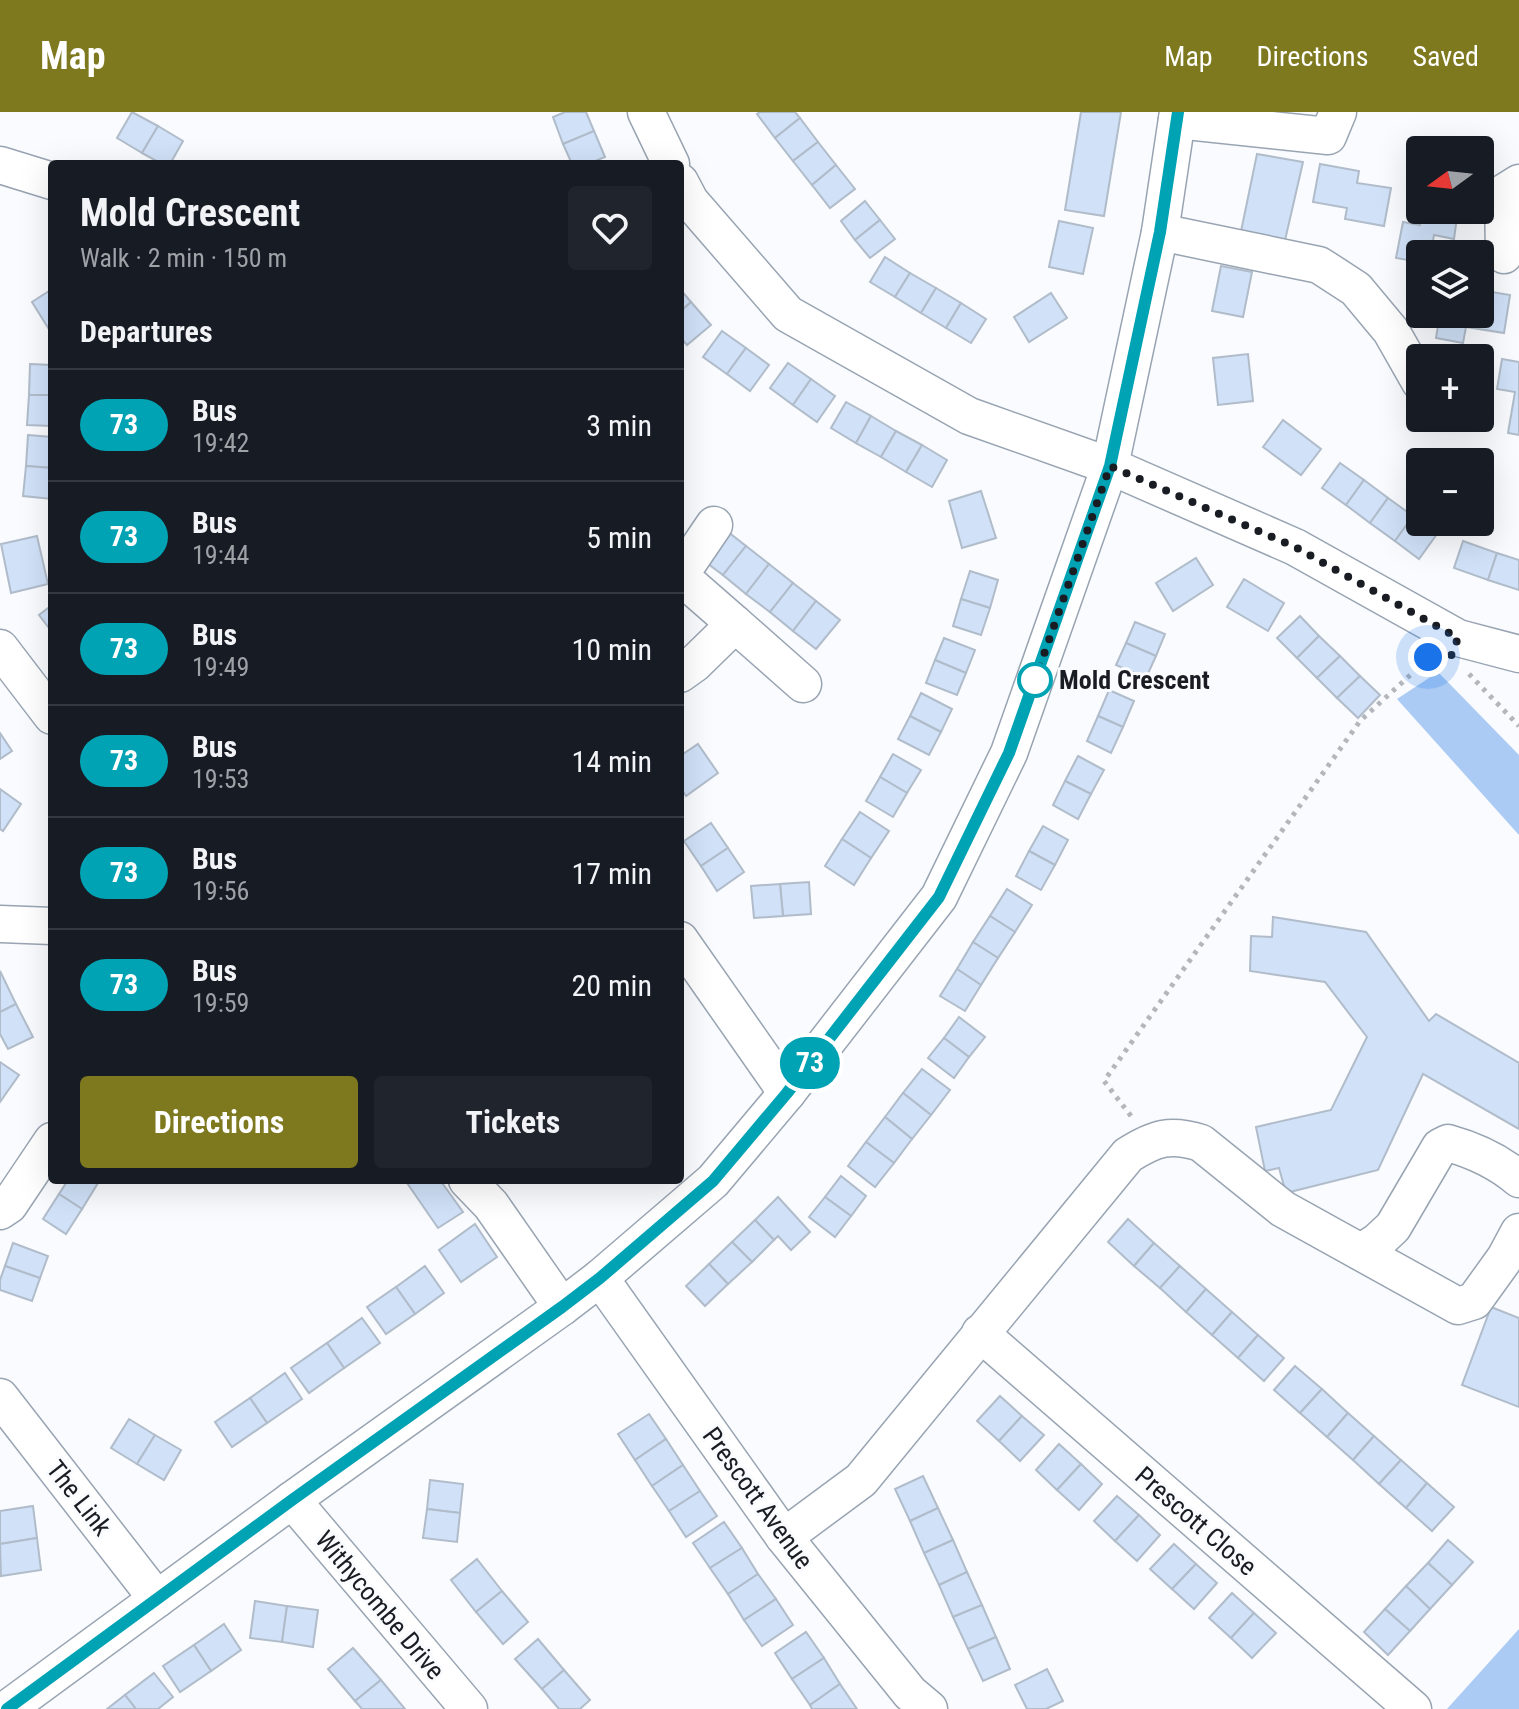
<!DOCTYPE html>
<meta charset="utf-8">
<style>
:root{--surface:#171b24;--page:#20242c;--text:#f1f3f6;--muted:#9ea1a6;--line:#363941;--accent:#7e791f}
body{margin:0;font-family:"Roboto Condensed",sans-serif;background:var(--page);color:var(--text);height:100vh;display:flex;flex-direction:column;font-size:30px;white-space:nowrap}
*{box-sizing:border-box;margin:0}
p{font-size:26px;color:var(--muted)}
.icon{flex:none;width:44px;height:44px;fill:none;stroke:currentColor;stroke-width:2;stroke-linecap:round;stroke-linejoin:round}
.map{position:relative;flex:1;overflow:hidden}
.drawer{position:absolute;left:48px;top:48px;width:636px;height:1024px;display:flex;flex-direction:column;background:var(--surface);border-radius:8px;box-shadow:0 8px 32px #0002}
.drawer>*{flex:none}
.badge{padding:0 16px;border-radius:26px;font-size:28px;line-height:52px}
.needle{width:52px;rotate:255deg}
.controls{position:absolute;left:1406px;top:24px;display:grid;gap:16px}
.controls a{display:grid;place-items:center;width:88px;height:88px;border-radius:8px;background:var(--surface);box-shadow:0 8px 32px #0002;font-size:40px}
.you{position:absolute;width:40px;height:40px;margin:-20px;border:6px solid #fff;border-radius:50%;background:#1a73e8;box-shadow:0 0 0 12px #1a73e833}
.map>.badge{position:absolute;translate:-50% -50%;box-shadow:0 0 0 4px #fff}
h2{padding:0 32px;font-size:30px;line-height:72px}
.round{display:grid;place-items:center;flex:none;width:84px;height:84px;border-radius:8px;background:var(--page)}
.summary{display:flex;align-items:center;justify-content:space-between;height:136px;padding:0 32px}
h1{font-size:38px;font-weight:700;line-height:60px}
.button{display:flex;gap:16px;margin-top:auto;padding:16px 32px}
.button a{flex:1;height:92px;border-radius:8px;background:var(--accent);color:#fff;font-size:32px;font-weight:700;line-height:92px;text-align:center}
.button a+a{background:var(--page);color:var(--text)}
ul{padding:0;list-style:none}
li{display:flex;align-items:center;gap:24px;height:112px;padding:0 32px;border-top:2px solid var(--line)}
li div{flex:1}
li b{display:block;font-size:30px}
li em{font-style:normal}
li .badge{min-width:88px;font-weight:700;text-align:center}
header{display:flex;align-items:center;gap:48px;box-sizing:border-box;height:112px;padding:0 40px;background:var(--accent);color:#fff}
header strong{font-size:38px}
nav{display:flex;gap:44px;margin-inline-start:auto;font-size:28px}
.map>svg:first-child{display:block}
.green{fill:#abcbf5}
.building{fill:#d0e1f8;stroke:#b1bcca;stroke-width:2}
.lines{fill:none;stroke-linecap:round;stroke-linejoin:round}
.minor-casing{stroke:#99a4b2;stroke-width:39}
.path{stroke:#b3b6ba;stroke-width:5;stroke-dasharray:4 6;stroke-linecap:butt}
.minor{stroke:#fff;stroke-width:36}
.line-casing{stroke:#fff;stroke-width:18}
.line{stroke:#00a3b4;stroke-width:12}
.walk{stroke:#191d23;stroke-width:8;stroke-dasharray:0 14.4}
.stop-dot{fill:#fff;stroke:#00a3b4;stroke-width:4}
.labels{text-anchor:middle;stroke-width:6;stroke-linejoin:round;paint-order:stroke}
.stop-label{font-size:26px;font-weight:bold;fill:#191d23;stroke:#f9fbfe;text-anchor:start}
.street-label{font-size:26px;fill:#191d23;stroke:#f9fbfe}
</style>
<header>
<strong>Map</strong>
<nav><a>Map</a><a>Directions</a><a>Saved</a></nav>
</header>
<div class="map">
<svg width="1519" height="1597" viewBox="0 0 1519 1597">
<rect width="100%" height="100%" fill="#f9fbfe"/>
<g class="green">
<polygon points="1438,560 1519,643 1519,723 1397,587"/>
<polygon points="1519,1517 1519,1597 1447,1597"/>
</g>
<g class="building">
<polygon points="132,0 158,14 142,41 117,26"/>
<polygon points="565,0 586,0 594,19 563,32 553,5"/>
<polygon points="760,0 795,0 800,6 775,26 757,2"/>
<polygon points="1081,0 1121,0 1104,104 1065,98"/>
<polygon points="800,6 818,30 793,49 775,26"/>
<polygon points="158,14 183,29 170,52 162,52 142,41"/>
<polygon points="594,19 605,45 588,52 572,52 563,32"/>
<polygon points="818,30 836,53 812,73 793,49"/>
<polygon points="1257,42 1303,50 1283,137 1239,129"/>
<polygon points="1320,52 1359,59 1357,71 1391,76 1384,114 1345,107 1347,96 1313,90"/>
<polygon points="836,53 855,77 830,96 812,73"/>
<polygon points="865,89 880,108 855,128 841,109"/>
<polygon points="1423,98 1458,98 1454,127 1434,123 1431,142 1420,142 1420,150 1396,146 1403,110 1420,113"/>
<polygon points="880,108 895,127 870,146 855,128"/>
<polygon points="1059,109 1093,116 1083,162 1049,155"/>
<polygon points="885,145 910,161 895,185 870,170"/>
<polygon points="1221,154 1252,160 1243,205 1212,199"/>
<polygon points="910,161 936,176 921,201 895,185"/>
<polygon points="936,176 961,191 946,216 921,201"/>
<polygon points="52,177 52,218 50,219 32,190"/>
<polygon points="680,177 691,190 680,200"/>
<polygon points="1480,178 1510,183 1504,221 1466,215 1463,231 1436,226 1440,202 1480,202"/>
<polygon points="1051,181 1067,206 1029,230 1014,205"/>
<polygon points="691,190 711,213 687,233 680,225 680,200"/>
<polygon points="961,191 986,207 971,231 946,216"/>
<polygon points="722,219 746,236 727,262 703,245"/>
<polygon points="746,236 769,253 750,279 727,262"/>
<polygon points="1248,242 1253,289 1218,293 1213,246"/>
<polygon points="1502,247 1519,250 1519,323 1508,321 1515,280 1497,277"/>
<polygon points="788,251 811,267 793,293 770,276"/>
<polygon points="30,252 52,253 52,283 29,283"/>
<polygon points="811,267 835,284 817,310 793,293"/>
<polygon points="29,283 52,283 52,314 27,313"/>
<polygon points="846,290 871,304 856,331 831,316"/>
<polygon points="871,304 896,319 881,345 856,331"/>
<polygon points="1283,308 1321,337 1301,363 1263,335"/>
<polygon points="896,319 922,333 906,360 881,345"/>
<polygon points="28,323 52,325 52,356 26,354"/>
<polygon points="922,333 947,348 932,375 906,360"/>
<polygon points="1340,351 1364,368 1346,393 1322,376"/>
<polygon points="26,354 52,356 52,387 23,384"/>
<polygon points="1364,368 1388,386 1370,411 1346,393"/>
<polygon points="981,379 996,426 962,436 949,389"/>
<polygon points="1388,386 1413,404 1395,429 1370,411"/>
<polygon points="1413,404 1437,422 1419,447 1395,429"/>
<polygon points="723,416 746,434 723,463 699,445"/>
<polygon points="37,424 48,472 11,481 1,432"/>
<polygon points="1463,429 1497,441 1488,468 1454,456"/>
<polygon points="746,434 769,452 746,482 723,463"/>
<polygon points="1497,441 1519,448 1519,478 1488,468"/>
<polygon points="1196,446 1213,473 1173,499 1156,471"/>
<polygon points="769,452 793,471 770,500 746,482"/>
<polygon points="970,459 998,468 990,496 961,487"/>
<polygon points="1244,467 1284,491 1268,519 1227,495"/>
<polygon points="793,471 816,489 793,519 770,500"/>
<polygon points="961,487 990,496 981,523 953,514"/>
<polygon points="816,489 840,508 816,537 793,519"/>
<polygon points="52,493 52,520 39,503"/>
<polygon points="1300,504 1319,524 1297,546 1277,526"/>
<polygon points="1135,510 1165,522 1156,544 1126,531"/>
<polygon points="1319,524 1340,544 1317,566 1297,546"/>
<polygon points="944,526 975,538 966,561 935,548"/>
<polygon points="1126,531 1156,544 1146,566 1116,553"/>
<polygon points="1340,544 1360,564 1337,586 1317,566"/>
<polygon points="935,548 966,561 957,583 926,571"/>
<polygon points="1360,564 1380,583 1358,606 1337,586"/>
<polygon points="1109,578 1134,589 1123,615 1098,604"/>
<polygon points="921,581 952,597 941,620 910,604"/>
<polygon points="910,604 941,620 929,643 898,627"/>
<polygon points="1098,604 1123,615 1111,641 1087,629"/>
<polygon points="0,621 12,639 0,647"/>
<polygon points="698,632 718,661 686,684 680,675 680,644"/>
<polygon points="893,642 921,658 907,681 880,665"/>
<polygon points="1078,644 1104,658 1091,682 1065,669"/>
<polygon points="880,665 907,681 893,705 866,689"/>
<polygon points="1065,669 1091,682 1078,707 1053,693"/>
<polygon points="0,677 21,692 3,719 0,717"/>
<polygon points="860,700 889,719 871,746 842,727"/>
<polygon points="711,711 728,736 701,754 684,729"/>
<polygon points="1043,714 1068,728 1055,753 1029,739"/>
<polygon points="842,727 871,746 854,773 825,754"/>
<polygon points="728,736 744,760 717,779 701,754"/>
<polygon points="1029,739 1055,753 1041,778 1016,764"/>
<polygon points="809,770 811,802 783,804 780,772"/>
<polygon points="780,772 783,804 754,806 751,774"/>
<polygon points="1007,777 1032,793 1015,820 990,804"/>
<polygon points="990,804 1015,820 998,846 973,830"/>
<polygon points="1273,805 1366,820 1429,909 1436,902 1519,951 1519,1017 1423,962 1378,1058 1286,1081 1279,1056 1265,1059 1256,1015 1331,998 1367,925 1325,870 1250,859 1251,824 1272,825"/>
<polygon points="973,830 998,846 981,873 957,857"/>
<polygon points="957,857 981,873 965,899 940,884"/>
<polygon points="0,859 16,892 0,900"/>
<polygon points="16,892 33,925 8,937 0,922 0,900"/>
<polygon points="959,905 985,925 969,945 944,926"/>
<polygon points="944,926 969,945 954,966 928,946"/>
<polygon points="0,950 19,963 0,990"/>
<polygon points="922,957 950,978 931,1003 903,981"/>
<polygon points="903,981 931,1003 912,1027 885,1005"/>
<polygon points="885,1005 912,1027 894,1051 866,1030"/>
<polygon points="866,1030 894,1051 875,1075 848,1054"/>
<polygon points="841,1064 866,1084 851,1104 825,1085"/>
<polygon points="68,1068 93,1068 98,1071 82,1097 59,1082"/>
<polygon points="405,1068 440,1068 463,1100 438,1116"/>
<polygon points="59,1082 82,1097 66,1122 43,1107"/>
<polygon points="778,1085 810,1120 791,1138 778,1124 774,1128 755,1108"/>
<polygon points="825,1085 851,1104 835,1125 809,1105"/>
<polygon points="1128,1107 1154,1131 1134,1154 1108,1130"/>
<polygon points="755,1108 774,1128 752,1150 732,1130"/>
<polygon points="475,1112 497,1145 461,1170 439,1138"/>
<polygon points="732,1130 752,1150 728,1172 709,1152"/>
<polygon points="13,1131 48,1144 40,1166 5,1154"/>
<polygon points="1154,1131 1180,1154 1160,1176 1134,1154"/>
<polygon points="709,1152 728,1172 705,1194 686,1174"/>
<polygon points="5,1154 40,1166 32,1189 0,1178 0,1168"/>
<polygon points="425,1154 444,1181 415,1202 396,1175"/>
<polygon points="1180,1154 1206,1177 1186,1200 1160,1176"/>
<polygon points="396,1175 415,1202 386,1222 367,1195"/>
<polygon points="1206,1177 1232,1200 1212,1223 1186,1200"/>
<polygon points="1491,1195 1519,1206 1519,1295 1462,1273"/>
<polygon points="1232,1200 1258,1223 1238,1246 1212,1223"/>
<polygon points="362,1206 380,1231 344,1256 327,1231"/>
<polygon points="1258,1223 1284,1246 1264,1269 1238,1246"/>
<polygon points="327,1231 344,1256 309,1281 291,1256"/>
<polygon points="1295,1254 1322,1277 1300,1301 1274,1278"/>
<polygon points="285,1261 302,1287 267,1311 250,1286"/>
<polygon points="1322,1277 1348,1301 1327,1325 1300,1301"/>
<polygon points="1000,1284 1022,1304 999,1329 977,1309"/>
<polygon points="250,1286 267,1311 232,1335 215,1310"/>
<polygon points="1348,1301 1374,1324 1353,1348 1327,1325"/>
<polygon points="649,1302 666,1327 635,1348 618,1322"/>
<polygon points="1022,1304 1044,1323 1020,1349 999,1329"/>
<polygon points="129,1307 155,1323 137,1352 111,1336"/>
<polygon points="155,1323 181,1338 164,1368 137,1352"/>
<polygon points="1374,1324 1401,1348 1379,1372 1353,1348"/>
<polygon points="666,1327 683,1353 652,1374 635,1348"/>
<polygon points="1059,1332 1081,1352 1057,1378 1036,1358"/>
<polygon points="1401,1348 1427,1371 1406,1396 1379,1372"/>
<polygon points="1081,1352 1102,1372 1079,1398 1057,1378"/>
<polygon points="683,1353 700,1379 669,1399 652,1374"/>
<polygon points="923,1364 938,1396 910,1409 895,1377"/>
<polygon points="430,1368 463,1372 460,1401 427,1397"/>
<polygon points="1427,1371 1454,1395 1432,1419 1406,1396"/>
<polygon points="700,1379 717,1404 686,1425 669,1399"/>
<polygon points="1117,1384 1139,1403 1115,1429 1094,1409"/>
<polygon points="33,1394 37,1426 0,1432 0,1399"/>
<polygon points="938,1396 953,1428 924,1441 910,1409"/>
<polygon points="427,1397 460,1401 457,1430 423,1426"/>
<polygon points="1139,1403 1160,1423 1137,1449 1115,1429"/>
<polygon points="724,1410 742,1436 710,1456 693,1431"/>
<polygon points="37,1426 41,1458 1,1464 0,1432"/>
<polygon points="953,1428 967,1460 939,1473 924,1441"/>
<polygon points="1448,1428 1473,1450 1452,1473 1428,1451"/>
<polygon points="1174,1432 1196,1452 1172,1477 1150,1457"/>
<polygon points="742,1436 758,1462 728,1482 710,1456"/>
<polygon points="477,1447 502,1479 476,1500 451,1468"/>
<polygon points="1428,1451 1452,1473 1430,1497 1406,1474"/>
<polygon points="1196,1452 1217,1471 1194,1497 1172,1477"/>
<polygon points="967,1460 982,1493 953,1505 939,1473"/>
<polygon points="758,1462 776,1487 744,1508 728,1482"/>
<polygon points="1406,1474 1430,1497 1410,1519 1385,1497"/>
<polygon points="502,1479 528,1510 503,1532 476,1500"/>
<polygon points="1232,1481 1254,1501 1231,1526 1209,1506"/>
<polygon points="776,1487 793,1513 762,1534 744,1508"/>
<polygon points="255,1489 287,1494 282,1530 250,1526"/>
<polygon points="982,1493 996,1525 968,1537 953,1505"/>
<polygon points="287,1494 318,1498 313,1535 282,1530"/>
<polygon points="1385,1497 1410,1519 1388,1543 1364,1520"/>
<polygon points="1254,1501 1276,1521 1252,1546 1231,1526"/>
<polygon points="224,1512 241,1538 211,1559 194,1533"/>
<polygon points="806,1520 824,1546 792,1567 775,1541"/>
<polygon points="996,1525 1010,1557 983,1569 968,1537"/>
<polygon points="538,1527 564,1558 542,1577 515,1547"/>
<polygon points="194,1533 211,1559 180,1580 163,1554"/>
<polygon points="353,1536 381,1568 355,1589 328,1557"/>
<polygon points="824,1546 840,1572 810,1593 792,1567"/>
<polygon points="1047,1557 1063,1589 1046,1597 1027,1597 1015,1573"/>
<polygon points="564,1558 590,1588 580,1597 559,1597 542,1577"/>
<polygon points="154,1561 173,1585 158,1597 136,1597 125,1583"/>
<polygon points="381,1568 405,1597 362,1597 355,1589"/>
<polygon points="840,1572 857,1597 812,1597 810,1593"/>
<polygon points="125,1583 136,1597 107,1597"/>
</g>
<g class="lines">
<g class="minor-casing">
<g id="minor">
<polyline points="646,0 671,52"/>
<polyline points="1177,8 1328,24 1338,0"/>
<polyline points="0,53 52,69"/>
<polyline points="680,70 690,89 788,202 969,304 1110,354 1295,435 1458,526 1519,542"/>
<polyline points="1160,120 1319,153 1356,177 1391,219 1420,270"/>
<polyline points="1504,143 1503,81 1519,71"/>
<polyline points="680,463 714,413"/>
<polyline points="680,464 735,512"/>
<polyline points="0,536 52,604"/>
<polyline points="680,562 694,552 735,512 803,572"/>
<polyline points="0,812 52,814"/>
<polyline points="680,828 787,981"/>
<polyline points="467,1068 491,1093 562,1195"/>
<polyline points="0,1099 9,1093 52,1029"/>
<path d="M 1361,1140 L 1378,1129 L 1393,1115 L 1440,1035 L 1448,1031 C 1473,1038 1499,1050 1519,1067"/>
<polyline points="600,1166 784,1425 910,1581 929,1597"/>
<polyline points="980,1221 1413,1597"/>
<polyline points="0,1285 157,1487"/>
<polyline points="292,1388 469,1597"/>
<path d="M 784,1425 L 861,1368 L 1128,1043 C 1155,1026 1170,1021 1201,1031 L 1283,1097 L 1458,1194 L 1474,1189 L 1505,1146 L 1519,1120"/>
<polyline points="7,1597 292,1388 562,1195 600,1166 713,1069 787,981 939,785 1009,641 1110,354 1160,120 1178,0"/>
</g>
</g>
<g class="path">
<polyline points="1469,562 1519,614"/>
<polyline points="1131,1004 1104,969 1360,609 1430,545"/>
</g>
<use href="#minor" class="minor"/>
</g>
<g class="lines">
<g class="line-casing">
<polyline id="line" points="7,1597 292,1388 562,1195 600,1166 713,1069 787,981 939,785 1009,641 1110,354 1160,120 1178,0"/>
</g>
<use href="#line" class="line"/>
<polyline class="walk" points="1035,568 1110,354 1295,435 1458,526 1451,544 1428,545"/>
</g>
<circle class="stop-dot" cx="1035" cy="568" r="16"/>
<g class="labels">
<g class="stop-label">
<text x="1059" y="577">Mold Crescent</text>
</g>
<g class="street-label">
<text transform="translate(79 1386) rotate(52)" y="9">The Link</text>
<text transform="translate(758 1386) rotate(54)" y="9">Prescott Avenue</text>
<text transform="translate(1196 1409) rotate(41)" y="9">Prescott Close</text>
<text transform="translate(380 1493) rotate(50)" y="9">Withycombe Drive</text>
</g>
</g>
</svg>
<div class="controls">
<a><svg class="needle" viewBox="-14 -14 28 28"><path d="M0-13l5 13h-10z" fill="#e53935"/><path d="M0 13l5-13h-10z" fill="#9ea1a6"/></svg></a>
<a><svg class="icon" aria-label="layers" viewBox="0 0 24 24"><path d="M12 4l9 5-9 5-9-5zM3 14l9 5 9-5"/></svg></a>
<a>+</a>
<a>−</a>
</div>
<div class="you" style="left:1428px;top:545px"></div>
<b class="badge" style="left:810px;top:951px;background:#00a3b4;color:#fff">73</b>
<section class="drawer">
<div class="summary"><div><h1>Mold Crescent</h1><p>Walk · 2 min · 150 m</p></div><a class="round"><svg class="icon" aria-label="heart" viewBox="0 0 24 24"><path d="M12 20l-8-8c-3-5 5-10 8-4 3-6 11-1 8 4z"/></svg></a></div>
<h2>Departures</h2>
<ul>
<li><span class="badge" style="background:#00a3b4;color:#fff">73</span><div><b>Bus</b><p>19:42</p></div><em>3 min</em></li>
<li><span class="badge" style="background:#00a3b4;color:#fff">73</span><div><b>Bus</b><p>19:44</p></div><em>5 min</em></li>
<li><span class="badge" style="background:#00a3b4;color:#fff">73</span><div><b>Bus</b><p>19:49</p></div><em>10 min</em></li>
<li><span class="badge" style="background:#00a3b4;color:#fff">73</span><div><b>Bus</b><p>19:53</p></div><em>14 min</em></li>
<li><span class="badge" style="background:#00a3b4;color:#fff">73</span><div><b>Bus</b><p>19:56</p></div><em>17 min</em></li>
<li><span class="badge" style="background:#00a3b4;color:#fff">73</span><div><b>Bus</b><p>19:59</p></div><em>20 min</em></li>
</ul>
<div class="button"><a>Directions</a><a>Tickets</a></div>
</section>
</div>
